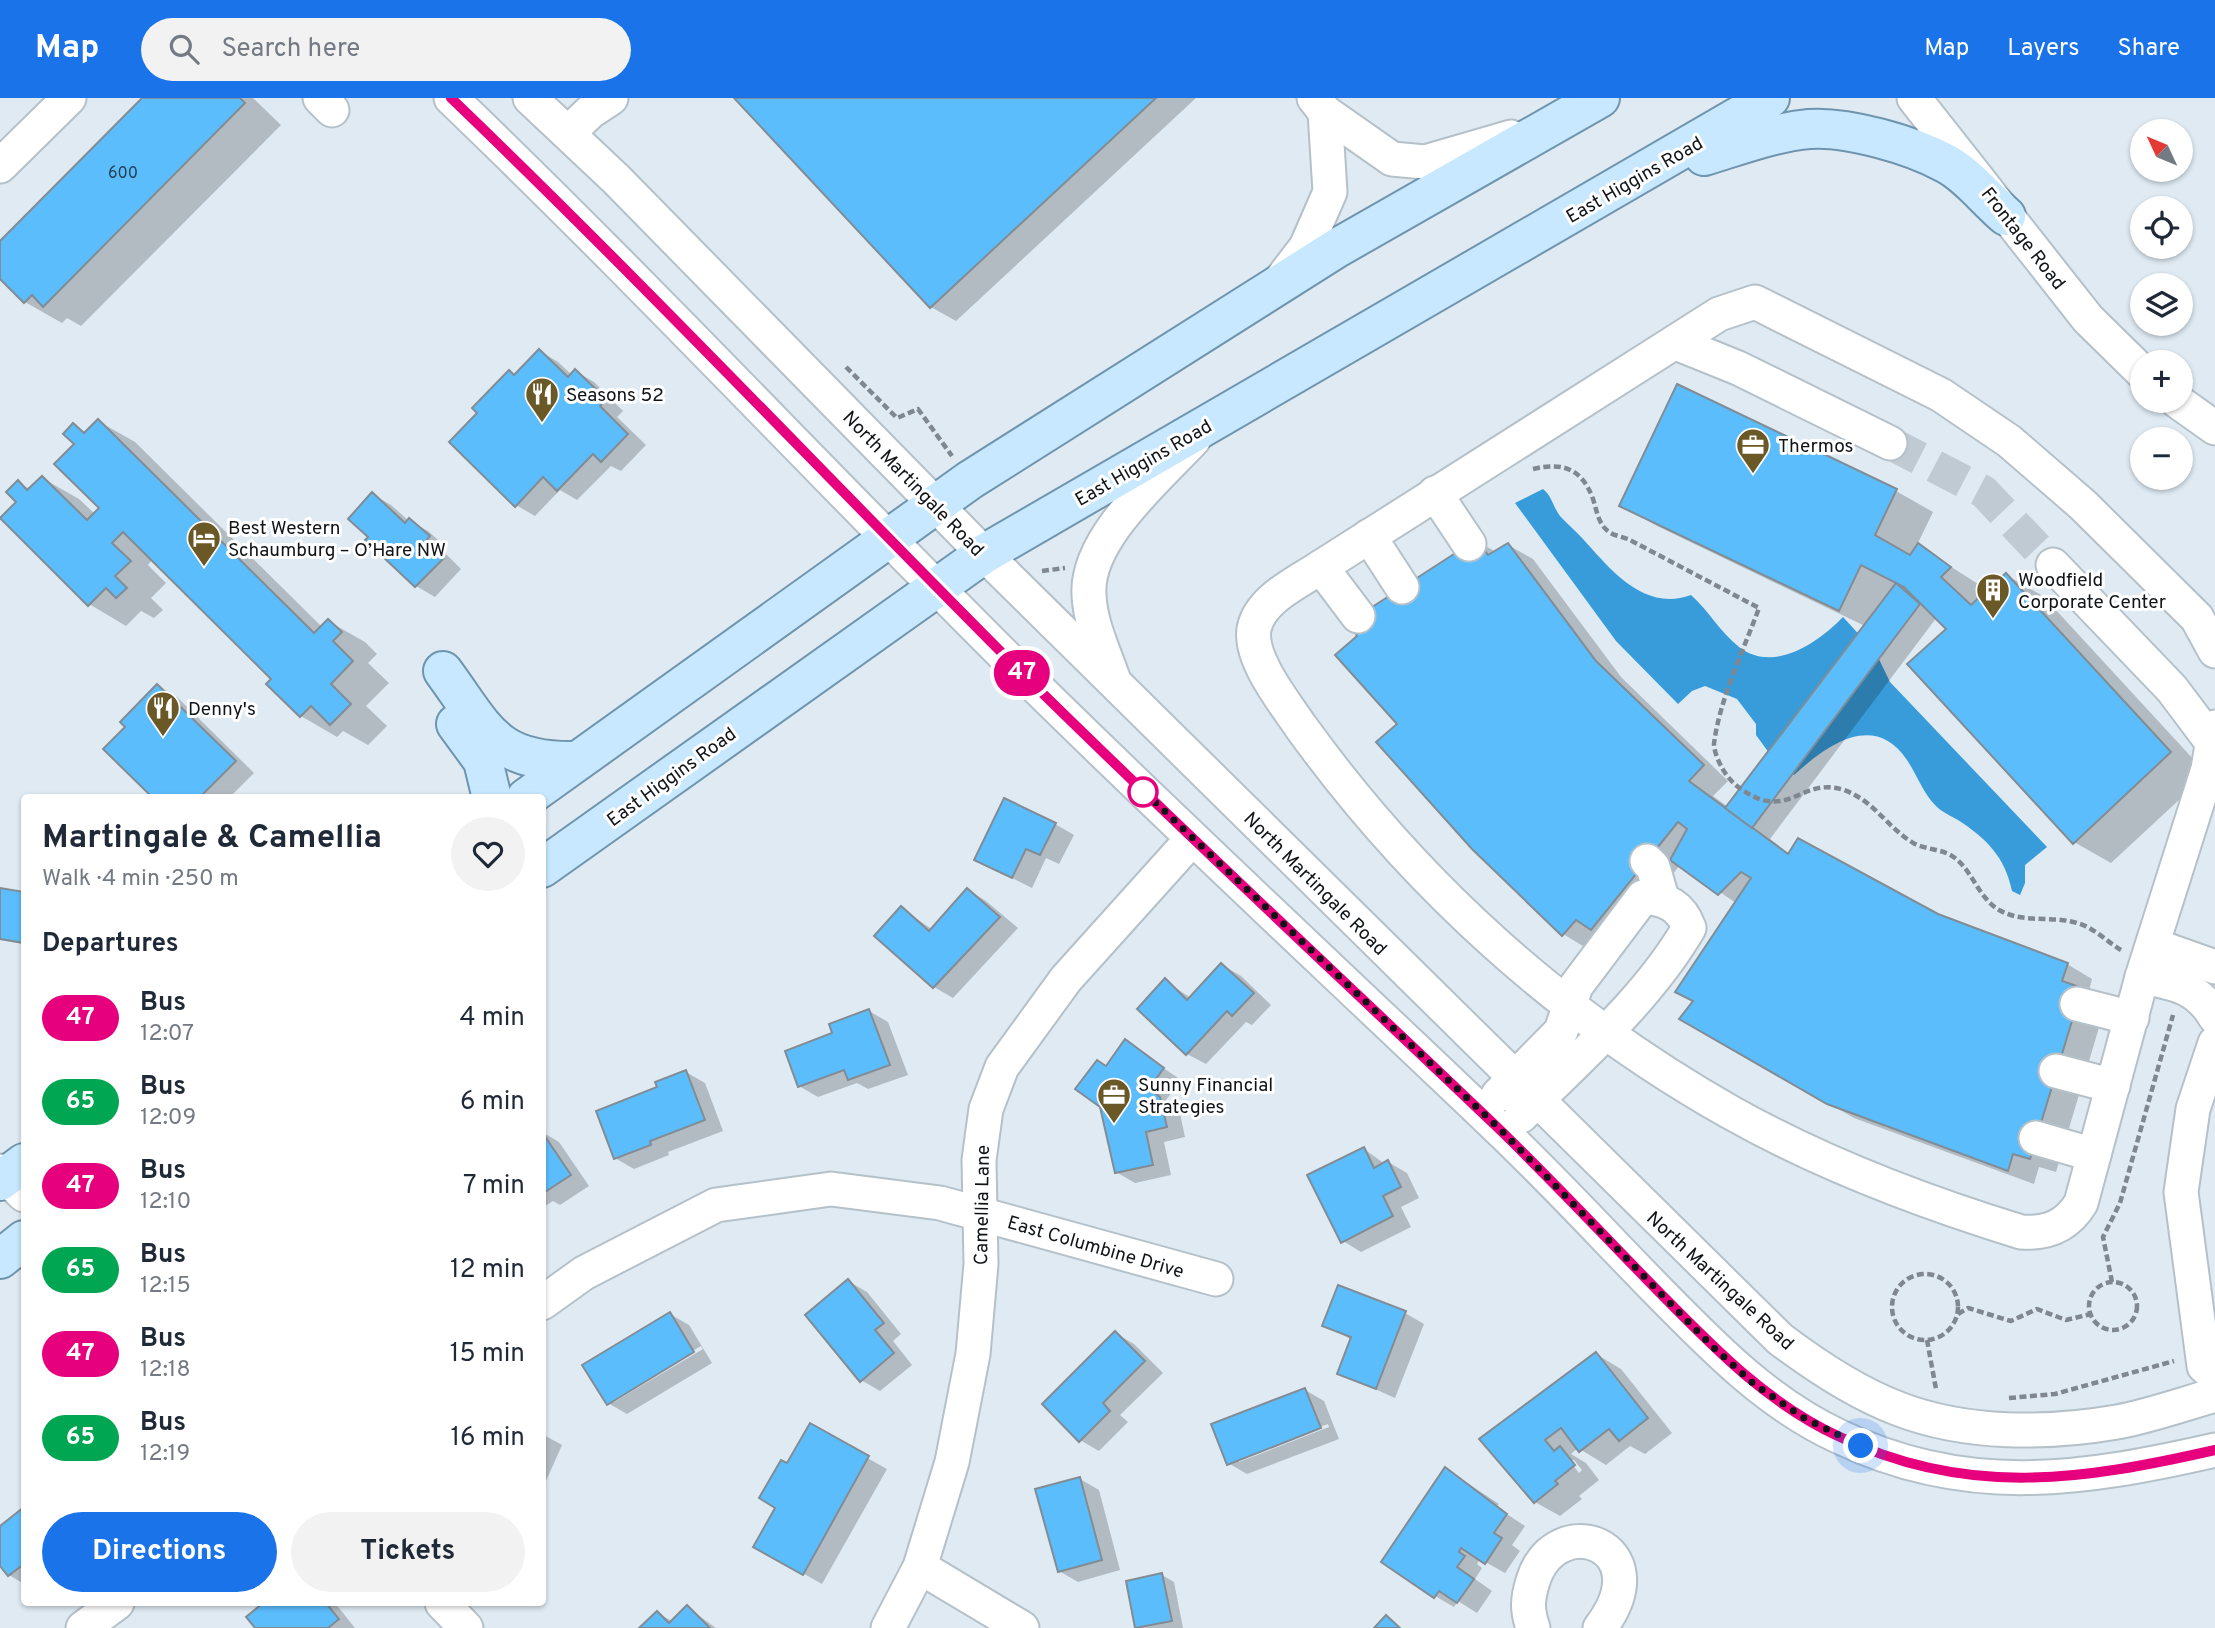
<!DOCTYPE html>
<meta charset="utf-8">
<style>
:root{--surface:#fff;--page:#f2f2f3;--text:#1f2937;--muted:#747a83;--accent:#1a73e8}
body{margin:0;font-family:Overpass,sans-serif;background:var(--page);color:var(--text);height:100vh;display:flex;flex-direction:column;font-size:26px;white-space:nowrap}
*{box-sizing:border-box;margin:0}
p{font-size:23px;color:var(--muted)}
.icon{flex:none;width:38px;height:38px;fill:none;stroke:currentColor;stroke-width:2;stroke-linecap:round;stroke-linejoin:round}
.map{position:relative;flex:1;overflow:hidden}
.panel{position:absolute;left:21px;top:696px;width:525px;height:812px;display:flex;flex-direction:column;background:var(--surface);border-radius:7px;box-shadow:0 2px 5px #0004}
.panel>*{flex:none}
.badge{padding:0 14px;border-radius:23px;font-size:24px;line-height:46px}
.needle{width:46px;rotate:314deg}
.tools{position:absolute;left:2130px;top:21px;display:grid;gap:14px}
.tools a{display:grid;place-items:center;width:63px;height:63px;border-radius:50%;background:var(--surface);box-shadow:0 2px 5px #0004;font-size:35px}
.you{position:absolute;width:35px;height:35px;margin:-18px;border:5px solid #fff;border-radius:50%;background:#1a73e8;box-shadow:0 0 0 10px #1a73e833}
.map>.badge{position:absolute;translate:-50% -50%;box-shadow:0 0 0 4px #fff}
h2{padding:0 21px;font-size:26px;line-height:63px}
.round{display:grid;place-items:center;flex:none;width:74px;height:74px;border-radius:37px;background:var(--page)}
.summary{display:flex;align-items:center;justify-content:space-between;height:119px;padding:0 21px}
h1{font-size:33px;font-weight:700;line-height:52px}
.cta{display:flex;gap:14px;margin-top:auto;padding:14px 21px}
.cta a{flex:1;height:80px;border-radius:42px;background:var(--accent);color:#fff;font-size:28px;font-weight:700;line-height:80px;text-align:center}
.cta a+a{background:var(--page);color:var(--text)}
ul{padding:0;list-style:none}
li{display:flex;align-items:center;gap:21px;height:84px;padding:0 21px}
li div{flex:1}
li b{display:block;font-size:26px}
li em{font-style:normal}
li .badge{min-width:77px;font-weight:700;text-align:center}
header{display:flex;align-items:center;gap:42px;box-sizing:border-box;height:98px;padding:0 35px;background:var(--accent);color:#fff}
header strong{font-size:33px}
nav{display:flex;gap:38px;margin-inline-start:auto;font-size:24px}
.search{width:490px;height:63px;background:var(--page);display:flex;align-items:center;gap:18px;box-sizing:border-box;padding:0 24px;border-radius:38px;color:var(--muted);font-size:26px}
.map>svg:first-child{display:block}
.water{fill:#379cd9}
.shadow{fill:#0003;fill-rule:evenodd}
.building{fill:#5cbdfc;stroke:#818c94;stroke-width:2}
.lines{fill:none;stroke-linecap:round;stroke-linejoin:round}
.minor-tunnel{stroke:#c0cad2;stroke-width:33;stroke-dasharray:33 17;stroke-linecap:butt}
.minor-casing{stroke:#b5c1c9;stroke-width:37}
.major-casing{stroke:#6f94ae;stroke-width:42}
.path{stroke:#80878e;stroke-width:4.5;stroke-dasharray:7 3.5;stroke-linecap:butt}
.minor{stroke:#fff;stroke-width:33}
.major{stroke:#c7e8ff;stroke-width:38}
.line-casing{stroke:#fff;stroke-width:16}
.line{stroke:#e6007e;stroke-width:10}
.walk{stroke:#101417;stroke-width:7;stroke-dasharray:0 12.6}
.stop-dot{fill:#fff;stroke:#e6007e;stroke-width:3.5}
.labels{text-anchor:middle;stroke-width:6;stroke-linejoin:round;paint-order:stroke}
.number-label{font-size:16px;fill:#233e50}
.street-label{font-size:19px;fill:#101417;stroke:#fff}
.poi-label{font-size:19px;fill:#101417;stroke:#fff;text-anchor:start}
</style>
<header>
<strong>Map</strong>
<div class="search"><svg class="icon" aria-label="search" viewBox="0 0 24 24"><circle cx="10" cy="10" r="6"/><path d="M15 15l6 6"/></svg>Search here</div>
<nav><a>Map</a><a>Layers</a><a>Share</a></nav>
</header>
<div class="map">
<svg width="2215" height="1530" viewBox="0 0 2215 1530">
<rect width="100%" height="100%" fill="#dfeaf3"/>
<path class="water" d="M 1543,391 C 1552,398 1553,409 1560,418 C 1567,426 1576,433 1583,441 C 1611,472 1644,514 1691,497 C 1709,513 1720,534 1739,549 C 1774,576 1819,544 1843,519 L 1876,555 L 1890,584 L 2047,749 L 2025,767 L 2025,785 L 2020,797 L 2012,793 C 2005,759 1987,741 1958,722 C 1951,718 1942,714 1936,708 C 1923,695 1917,677 1907,662 C 1874,613 1827,647 1794,677 L 1772,659 L 1756,637 L 1756,626 L 1737,601 L 1705,588 L 1692,593 L 1678,606 L 1616,543 L 1515,405 Z"/>
<g class="shadow">
<polygon points="144,0 253,0 281,27 81,228 67,220 62,225 25,204 0,179 0,145"/>
<polygon points="736,0 1196,0 956,223 931,209"/>
<polygon points="540,253 558,264 572,277 575,273 594,284 623,313 617,319 646,347 621,373 611,368 577,402 560,392 535,418 516,407 479,315 509,274 515,278"/>
<polygon points="1678,288 1896,393 1933,414 1917,447 1989,493 2006,477 2043,498 2207,676 2111,765 2074,744 1948,531 1937,519 1770,741 1790,756 1937,817 2067,866 2092,881 2088,896 2106,906 2056,1074 2039,1069 2034,1086 1854,1020 1681,920 1694,904 1736,805 1680,767 1617,845 1588,851 1563,836 1399,626 1477,443 1496,454 1508,447 1533,461 1621,579 1728,683 1713,698 1728,709 1865,528 1657,428 1621,407"/>
<polygon points="98,323 135,344 322,529 328,523 365,544 377,556 368,565 389,585 366,608 387,628 368,647 343,633 337,639 301,618 274,581 153,461 148,467 166,485 151,500 163,512 154,520 141,513 126,528 89,506 19,404 18,384 31,392 42,380 79,401 95,416 101,410 76,346 73,327 87,335"/>
<polygon points="372,396 391,407 409,423 428,433 447,450 444,454 461,471 435,499 416,488"/>
<polygon points="158,588 177,599 254,675 229,700 155,700 127,629"/>
<polygon points="1055,726 1074,737 1059,766 1046,760 1032,790 976,762"/>
<polygon points="0,792 24,796 24,846 0,842"/>
<polygon points="968,792 986,803 1018,830 953,900 934,889 877,838 901,810 933,832"/>
<polygon points="1222,867 1241,878 1271,907 1252,927 1246,924 1206,966 1187,956 1165,883 1191,900"/>
<polygon points="869,913 888,924 908,977 868,991 857,985 818,999 799,988 835,936"/>
<polygon points="1125,944 1181,982 1166,1002 1179,1011 1185,1039 1164,1044 1171,1077 1135,1085 1116,1074 1107,970"/>
<polygon points="686,974 705,985 723,1033 668,1054 669,1057 634,1071 615,1060 659,990"/>
<polygon points="542,1034 559,1044 589,1088 560,1107 553,1103 542,1110"/>
<polygon points="1364,1051 1385,1066 1388,1064 1407,1075 1419,1100 1401,1109 1411,1129 1361,1154 1343,1143"/>
<polygon points="848,1183 867,1194 901,1236 893,1243 912,1267 880,1293 861,1282"/>
<polygon points="1339,1189 1405,1215 1424,1226 1395,1300 1339,1275 1352,1242 1325,1227"/>
<path d="M 670,1216 L 689,1227 L 712,1265 L 627,1316 L 608,1305 ZM 701,1248 L 703,1251 L 614,1304 L 614,1300 Z"/>
<polygon points="1115,1235 1134,1246 1163,1275 1120,1317 1128,1324 1099,1353 1080,1342"/>
<path d="M 1596,1256 L 1621,1271 L 1672,1335 L 1645,1356 L 1630,1348 L 1606,1367 L 1578,1350 L 1571,1356 L 1586,1365 L 1599,1382 L 1579,1398 L 1582,1401 L 1560,1418 L 1535,1404 L 1482,1341 ZM 1569,1362 L 1574,1362 L 1582,1372 L 1579,1375 Z"/>
<path d="M 1305,1292 L 1324,1303 L 1339,1341 L 1247,1376 L 1228,1365 ZM 1328,1326 L 1329,1329 L 1239,1364 L 1239,1360 Z"/>
<polygon points="810,1328 887,1371 822,1486 756,1449 777,1409 788,1368"/>
<polygon points="542,1336 562,1347 542,1392"/>
<polygon points="1446,1371 1499,1406 1496,1409 1525,1428 1512,1447 1520,1453 1505,1475 1480,1461 1477,1466 1482,1470 1475,1481 1492,1493 1477,1515 1458,1503 1454,1509 1435,1498"/>
<polygon points="1080,1381 1099,1392 1120,1472 1078,1484 1059,1473"/>
<polygon points="24,1411 24,1486 9,1477 0,1465 0,1430"/>
<polygon points="1162,1477 1174,1484 1183,1530 1138,1530"/>
<polygon points="266,1505 335,1505 355,1530 258,1530"/>
<polygon points="687,1509 716,1530 642,1530 657,1515 672,1523"/>
</g>
<g class="building">
<polygon points="142,0 240,0 245,5 43,209 32,197 24,205 0,181 0,143"/>
<polygon points="734,0 1156,0 930,210"/>
<polygon points="539,251 568,279 575,271 606,301 600,308 628,336 601,364 593,356 557,393 543,379 515,409 449,344 477,315 472,310 509,272 514,277"/>
<polygon points="1677,286 1897,391 1875,437 1910,457 1918,445 1951,469 1941,479 1971,507 2006,475 2171,654 2073,746 1907,566 1946,531 1904,489 1861,467 1839,513 1619,408"/>
<polygon points="98,321 314,535 328,521 342,534 333,543 353,563 331,586 351,606 330,627 311,608 300,619 266,586 271,581 123,434 112,445 131,463 115,478 127,490 116,500 106,490 88,508 0,420 16,404 6,394 18,382 27,392 42,378 87,422 99,410 54,366 74,346 63,336 73,325 84,335"/>
<polygon points="372,394 405,425 409,420 430,438 426,443 444,460 415,489 365,442 368,439 348,421"/>
<polygon points="1477,441 1488,457 1508,445 1596,563 1704,667 1689,683 1788,756 1798,740 1938,816 2068,865 2062,883 2082,890 2030,1061 2013,1056 2008,1073 1827,1006 1679,921 1693,903 1675,894 1751,780 1741,774 1718,797 1670,762 1687,731 1678,724 1591,832 1576,822 1562,838 1472,751 1376,644 1397,626 1335,557 1357,538 1349,524"/>
<polygon points="1896,485 1920,506 1752,730 1725,710"/>
<polygon points="157,586 236,663 199,700 153,700 103,651 125,629 120,624"/>
<polygon points="1004,700 1056,725 1040,757 1026,751 1012,780 974,762"/>
<polygon points="0,790 24,794 24,845 0,841"/>
<polygon points="967,790 1000,819 933,890 874,838 901,808 929,833"/>
<polygon points="1221,865 1254,895 1232,918 1227,913 1186,957 1137,911 1165,880 1187,902"/>
<polygon points="869,911 890,967 848,982 844,972 798,989 785,953 832,935 829,926"/>
<polygon points="1125,941 1164,970 1149,990 1160,999 1167,1029 1146,1034 1153,1067 1115,1075 1100,1009 1075,991 1097,962 1106,968"/>
<polygon points="686,972 705,1022 650,1043 651,1047 614,1061 596,1013 657,989 655,984"/>
<polygon points="542,1034 571,1077 542,1096"/>
<polygon points="1364,1049 1374,1070 1388,1062 1401,1089 1383,1098 1393,1118 1341,1145 1307,1077"/>
<polygon points="848,1181 884,1225 875,1232 894,1255 860,1284 805,1217"/>
<polygon points="1338,1187 1406,1213 1376,1291 1337,1276 1351,1239 1322,1228"/>
<polygon points="670,1214 694,1254 607,1307 582,1267"/>
<polygon points="1115,1233 1145,1263 1103,1305 1110,1313 1079,1344 1042,1306"/>
<polygon points="1596,1254 1648,1320 1619,1343 1609,1331 1579,1354 1561,1330 1545,1342 1554,1353 1560,1348 1575,1367 1555,1383 1558,1386 1534,1405 1479,1341"/>
<polygon points="1305,1290 1321,1330 1227,1367 1211,1326"/>
<polygon points="810,1325 869,1358 803,1477 753,1449 775,1410 759,1400 781,1362 787,1365"/>
<polygon points="1445,1369 1507,1416 1494,1435 1502,1440 1485,1466 1461,1450 1459,1454 1465,1458 1457,1469 1474,1481 1457,1505 1439,1493 1434,1500 1381,1464"/>
<polygon points="1080,1379 1102,1462 1058,1474 1035,1391"/>
<polygon points="24,1409 24,1466 8,1478 0,1468 0,1428"/>
<polygon points="1162,1475 1172,1523 1135,1530 1126,1483"/>
<polygon points="263,1505 326,1505 339,1521 328,1530 255,1530 246,1519"/>
<polygon points="687,1507 710,1530 639,1530 657,1513 669,1525"/>
<polygon points="1386,1517 1400,1530 1374,1530"/>
</g>
<g class="lines">
<polyline class="minor-tunnel" points="1890,345 1984,394 2053,467"/>
<g class="minor-casing">
<g id="minor">
<polyline points="320,0 332,12"/>
<path d="M 451,0 C 647,188 832,387 1025,578 C 1180,731 1339,878 1496,1028 C 1553,1082 1605,1139 1659,1194 C 1714,1250 1768,1306 1840,1339 C 1968,1400 2083,1382 2215,1352"/>
<path d="M 530,0 L 616,81 L 984,456 L 1780,1241 C 1817,1269 1856,1295 1899,1311 C 1967,1337 2047,1336 2117,1324 C 2150,1318 2183,1306 2215,1297"/>
<polyline points="1314,0 1325,14 1392,61 1425,64 1511,39"/>
<polyline points="1914,0 2088,221 2142,274"/>
<polyline points="568,35 590,14 611,0"/>
<polyline points="0,68 69,0"/>
<polyline points="1280,183 1306,149 1330,94 1325,14"/>
<polyline points="1676,245 1738,270 1890,345"/>
<polyline points="2177,303 2215,330"/>
<polyline points="1435,395 1469,446"/>
<polyline points="1369,438 1402,489"/>
<polyline points="2053,467 2172,591 2211,643"/>
<polyline points="1321,469 1358,518"/>
<path d="M 2215,553 L 2197,520 L 2083,407 L 2009,343 L 1941,297 L 1755,204 L 1719,216 L 1321,469 C 1297,485 1260,501 1254,531 C 1249,561 1285,605 1301,629 C 1415,787 1560,918 1730,1014 C 1822,1066 1920,1103 2021,1134 C 2048,1136 2067,1128 2081,1105 L 2142,879 L 2208,671 L 2215,629"/>
<path d="M 1113,580 C 1104,554 1090,525 1089,497 C 1085,441 1159,379 1194,341"/>
<polyline points="1647,763 1653,769 1662,800"/>
<polyline points="2153,847 2215,869"/>
<path d="M 2142,879 C 2174,885 2198,889 2215,919"/>
<polyline points="2077,906 2132,920"/>
<polyline points="2215,945 2193,1011 2181,1094 2204,1268 2215,1278"/>
<polyline points="2056,973 2113,988"/>
<path d="M 1498,997 L 1561,933 L 1576,888 L 1643,799 C 1667,801 1681,808 1689,830 C 1647,902 1579,960 1521,1018"/>
<polyline points="2036,1040 2094,1057"/>
<polyline points="0,1073 24,1097"/>
<polyline points="542,1205 584,1175 716,1107 831,1091 940,1105 1216,1181"/>
<polyline points="920,1469 1022,1530"/>
<polyline points="442,1505 466,1530"/>
<polyline points="83,1530 117,1505"/>
<polyline points="888,1530 920,1469 952,1364 973,1256 981,1166 979,1062 986,1011 1002,969 1066,881 1192,741"/>
<path d="M 1533,1530 C 1527,1512 1527,1502 1533,1483 C 1556,1409 1663,1447 1600,1530"/>
</g>
</g>
<g class="major-casing">
<g id="major">
<path d="M 1704,58 C 1738,48 1774,34 1809,31 C 1847,28 1912,47 1945,65 C 1967,76 1987,102 2006,118"/>
<path d="M 443,573 C 487,633 495,665 577,663"/>
<polyline points="456,626 483,663 492,700"/>
<polyline points="526,700 970,382 1337,150 1600,0"/>
<polyline points="542,770 984,456 1770,0"/>
<polyline points="0,1083 24,1065"/>
<polyline points="0,1161 24,1142"/>
</g>
</g>
<g class="path">
<polyline points="846,269 897,320 918,311 952,358"/>
<path d="M 1533,371 C 1562,364 1582,370 1593,401 C 1597,413 1598,426 1609,434 C 1615,438 1624,439 1630,442 L 1759,510 C 1744,551 1719,603 1714,646 C 1714,652 1717,660 1720,666 C 1725,677 1734,687 1744,693 C 1790,723 1801,678 1844,692 C 1875,703 1888,731 1915,746 C 1928,752 1944,751 1955,760 C 1973,774 1978,799 1999,812 C 2024,826 2050,817 2077,825 C 2093,829 2106,843 2121,852"/>
<polyline points="1042,473 1065,470"/>
<circle cx="1925" cy="1209" r="33"/>
<polyline points="2112,1184 2103,1139 2120,1105 2173,917"/>
<circle cx="2113" cy="1208" r="24"/>
<polyline points="1958,1216 1968,1210 2011,1223 2037,1211 2066,1222 2091,1216"/>
<polyline points="1927,1242 1936,1291"/>
<polyline points="2009,1300 2055,1296 2174,1263"/>
</g>
<use href="#minor" class="minor"/>
<use href="#major" class="major"/>
</g>
<g class="lines">
<g class="line-casing">
<path id="line" d="M 451,0 C 647,188 833,386 1025,578 C 1180,731 1339,878 1496,1028 C 1552,1082 1605,1139 1659,1194 C 1714,1250 1768,1306 1840,1339 C 1968,1400 2083,1382 2215,1352"/>
</g>
<use href="#line" class="line"/>
<polyline class="walk" points="1143,694 1136,686 1504,1035 1713,1249 1754,1286 1804,1320 1861,1348"/>
</g>
<defs>
<g id="restaurant-pin" transform="scale(1.75)"><path d="M0 17L-7.5 6A9.5 9.5 0 1 1 7.5 6Z" fill="#6a5826" stroke="#fff"/><path d="M-5-6h1v4h1v-4h1v4h1v-4h1v5L-1.5 .5V6h-2V.5L-5-1ZM5-6V6H3V1.5H1.5Q1.5-4 5-6Z" fill="#fff"/></g>
<g id="office-pin" transform="scale(1.75)"><path d="M0 17L-7.5 6A9.5 9.5 0 1 1 7.5 6Z" fill="#6a5826" stroke="#fff"/><path d="M-6-3h4V-5.5h4V-3h4V5H-6ZM-1-4.5V-3h2v-1.5ZM-6 0V1H6V0Z" fill="#fff"/></g>
<g id="hotel-pin" transform="scale(1.75)"><path d="M0 17L-7.5 6A9.5 9.5 0 1 1 7.5 6Z" fill="#6a5826" stroke="#fff"/><path d="M-6-4.5h1.5V1H6V5H4.5V3h-9V5H-6ZM-4 0a1.8 1.8 0 1 1 3.6 0ZM.5 0V-2.5h3Q6-2.5 6 0Z" fill="#fff"/></g>
<g id="building-pin" transform="scale(1.75)"><path d="M0 17L-7.5 6A9.5 9.5 0 1 1 7.5 6Z" fill="#6a5826" stroke="#fff"/><path d="M-4-6H4V6H1V3H-1V6H-4ZM-2.5-4.3h1.7v1.8h-1.7ZM.8-4.3h1.7v1.8H.8ZM-2.5-1h1.7V.8h-1.7ZM.8-1h1.7V.8H.8Z" fill="#fff"/></g>
</defs>
<g fill-rule="evenodd">
<use href="#restaurant-pin" x="542" y="296"/>
<use href="#office-pin" x="1753" y="347"/>
<use href="#hotel-pin" x="204" y="440"/>
<use href="#building-pin" x="1993" y="492"/>
<use href="#restaurant-pin" x="163" y="610"/>
<use href="#office-pin" x="1114" y="997"/>
</g>
<circle class="stop-dot" cx="1143" cy="694" r="14"/>
<g class="labels">
<g class="number-label">
<text x="123" y="80">600</text>
</g>
<g class="street-label">
<text transform="translate(1634 81) rotate(-30)" y="7">East Higgins Road</text>
<text transform="translate(2024 140) rotate(52)" y="7">Frontage Road</text>
<text transform="translate(1143 364) rotate(-30)" y="7">East Higgins Road</text>
<text transform="translate(914 385) rotate(46)" y="7">North Martingale Road</text>
<text transform="translate(671 678) rotate(-36)" y="7">East Higgins Road</text>
<text transform="translate(1316 785) rotate(45)" y="7">North Martingale Road</text>
<text transform="translate(981 1107) rotate(-89)" y="7">Camellia Lane</text>
<text transform="translate(1096 1148) rotate(16)" y="7">East Columbine Drive</text>
<text transform="translate(1721 1182) rotate(43)" y="7">North Martingale Road</text>
</g>
<g class="poi-label">
<text x="566" y="303">Seasons 52</text>
<text x="1778" y="354">Thermos</text>
<text x="228" y="436">Best Western<tspan x="228" dy="22">Schaumburg – O’Hare NW</tspan></text>
<text x="2018" y="488">Woodfield<tspan x="2018" dy="22">Corporate Center</tspan></text>
<text x="188" y="617">Denny's</text>
<text x="1138" y="993">Sunny Financial<tspan x="1138" dy="22">Strategies</tspan></text>
</g>
</g>
</svg>
<div class="tools">
<a><svg class="needle" viewBox="-14 -14 28 28"><path d="M0-13l5 13h-10z" fill="#e53935"/><path d="M0 13l5-13h-10z" fill="#747a83"/></svg></a>
<a><svg class="icon" aria-label="locate" viewBox="0 0 24 24"><circle cx="12" cy="12" r="6"/><path d="M12 2v4M12 18v4M2 12h4M18 12h4"/></svg></a>
<a><svg class="icon" aria-label="layers" viewBox="0 0 24 24"><path d="M12 4l9 5-9 5-9-5zM3 14l9 5 9-5"/></svg></a>
<a>+</a>
<a>−</a>
</div>
<div class="you" style="left:1861px;top:1348px"></div>
<b class="badge" style="left:1022px;top:575px;background:#e6007e;color:#fff">47</b>
<section class="panel">
<div class="summary"><div><h1>Martingale &amp; Camellia</h1><p>Walk · 4 min · 250 m</p></div><a class="round"><svg class="icon" aria-label="heart" viewBox="0 0 24 24"><path d="M12 20l-8-8c-3-5 5-10 8-4 3-6 11-1 8 4z"/></svg></a></div>
<h2>Departures</h2>
<ul>
<li><span class="badge" style="background:#e6007e;color:#fff">47</span><div><b>Bus</b><p>12:07</p></div><em>4 min</em></li>
<li><span class="badge" style="background:#00a651;color:#fff">65</span><div><b>Bus</b><p>12:09</p></div><em>6 min</em></li>
<li><span class="badge" style="background:#e6007e;color:#fff">47</span><div><b>Bus</b><p>12:10</p></div><em>7 min</em></li>
<li><span class="badge" style="background:#00a651;color:#fff">65</span><div><b>Bus</b><p>12:15</p></div><em>12 min</em></li>
<li><span class="badge" style="background:#e6007e;color:#fff">47</span><div><b>Bus</b><p>12:18</p></div><em>15 min</em></li>
<li><span class="badge" style="background:#00a651;color:#fff">65</span><div><b>Bus</b><p>12:19</p></div><em>16 min</em></li>
</ul>
<div class="cta"><a>Directions</a><a>Tickets</a></div>
</section>
</div>
